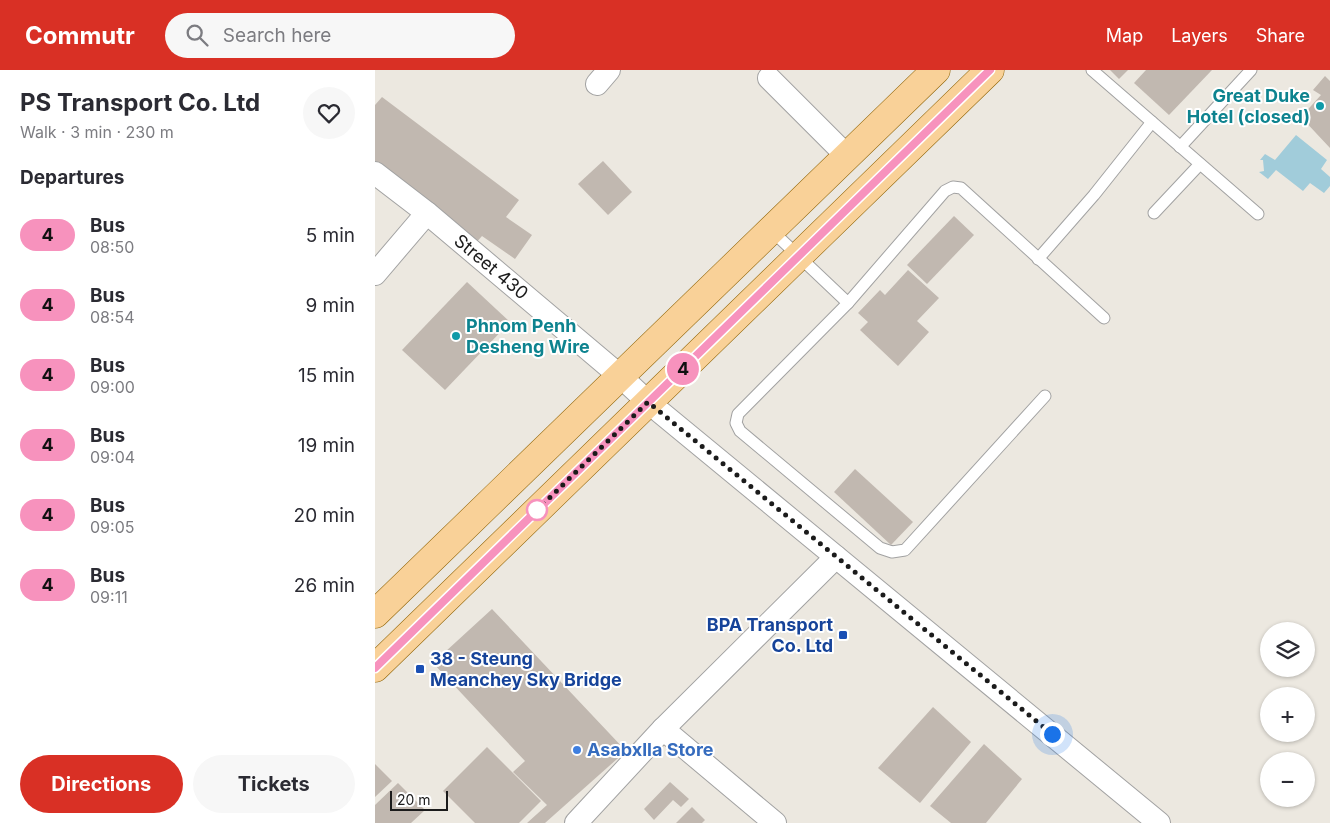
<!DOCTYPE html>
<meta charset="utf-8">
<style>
:root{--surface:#fff;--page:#f7f7f7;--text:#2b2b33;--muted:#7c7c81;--accent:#d93025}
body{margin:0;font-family:Inter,sans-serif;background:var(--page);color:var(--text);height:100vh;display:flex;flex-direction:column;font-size:19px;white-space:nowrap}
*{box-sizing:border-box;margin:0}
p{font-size:16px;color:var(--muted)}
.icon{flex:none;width:28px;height:28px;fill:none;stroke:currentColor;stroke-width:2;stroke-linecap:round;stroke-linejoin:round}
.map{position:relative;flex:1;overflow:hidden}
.panel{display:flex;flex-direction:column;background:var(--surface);width:375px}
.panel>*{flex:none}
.badge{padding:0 10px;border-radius:16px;font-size:18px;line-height:32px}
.tools{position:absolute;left:885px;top:552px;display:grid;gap:10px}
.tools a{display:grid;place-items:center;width:55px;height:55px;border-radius:50%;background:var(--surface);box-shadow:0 1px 4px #0004;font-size:25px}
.scale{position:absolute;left:15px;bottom:12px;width:58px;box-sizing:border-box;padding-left:5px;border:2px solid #1b1b1b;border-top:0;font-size:14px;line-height:18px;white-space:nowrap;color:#1b1b1b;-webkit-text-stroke:4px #fff;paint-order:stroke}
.you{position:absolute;width:25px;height:25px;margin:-12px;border:4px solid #fff;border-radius:50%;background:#1a73e8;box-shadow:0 0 0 8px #1a73e833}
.map>.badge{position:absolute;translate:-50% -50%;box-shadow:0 0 0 2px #fff}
h2{padding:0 20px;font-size:19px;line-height:45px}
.round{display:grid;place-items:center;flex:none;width:52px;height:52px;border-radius:26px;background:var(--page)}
.head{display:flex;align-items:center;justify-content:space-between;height:85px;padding:0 20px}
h1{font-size:24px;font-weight:700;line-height:38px}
.cta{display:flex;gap:10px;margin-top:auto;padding:10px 20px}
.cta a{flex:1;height:58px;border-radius:30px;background:var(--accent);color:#fff;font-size:20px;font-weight:700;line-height:58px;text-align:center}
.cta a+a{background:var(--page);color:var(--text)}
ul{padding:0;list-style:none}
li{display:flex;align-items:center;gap:15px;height:70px;padding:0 20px}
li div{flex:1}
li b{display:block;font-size:19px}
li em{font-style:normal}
li .badge{min-width:55px;font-weight:700;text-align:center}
header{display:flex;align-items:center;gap:30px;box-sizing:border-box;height:70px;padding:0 25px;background:var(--accent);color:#fff}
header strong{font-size:24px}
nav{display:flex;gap:28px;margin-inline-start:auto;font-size:18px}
.search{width:350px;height:45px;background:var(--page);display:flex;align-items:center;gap:12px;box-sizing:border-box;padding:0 18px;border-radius:28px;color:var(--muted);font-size:19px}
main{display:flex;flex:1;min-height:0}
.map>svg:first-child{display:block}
.water{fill:#a1ccda}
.building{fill:#c1b8b0}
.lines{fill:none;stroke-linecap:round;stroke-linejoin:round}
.service-casing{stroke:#a2a2a2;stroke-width:13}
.minor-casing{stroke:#a2a2a2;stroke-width:24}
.primary-casing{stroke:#8e6203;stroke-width:29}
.service{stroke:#fff;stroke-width:11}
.minor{stroke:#fff;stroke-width:22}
.primary{stroke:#f9d198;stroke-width:28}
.line-casing{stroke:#fff;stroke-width:11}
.line{stroke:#f792bd;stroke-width:8}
.walk{stroke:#1b1b1b;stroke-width:5;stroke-dasharray:0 9}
.culture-dot{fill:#0f9aa8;stroke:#fff;stroke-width:2}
.stop-dot{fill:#fff;stroke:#f792bd;stroke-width:2.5}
.transit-dot{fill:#1a4fb4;stroke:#fff;stroke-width:2}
.shop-dot{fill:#3f7fe0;stroke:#fff;stroke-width:2}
.labels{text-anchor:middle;stroke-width:4;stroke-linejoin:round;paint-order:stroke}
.culture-label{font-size:18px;font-weight:bold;fill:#0d838f;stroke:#fff;text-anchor:end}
.street-label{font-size:18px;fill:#1b1b1b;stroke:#fff}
.transit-label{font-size:18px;font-weight:bold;fill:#164399;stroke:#fff;text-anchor:end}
.shop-label{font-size:18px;font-weight:bold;fill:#366cbe;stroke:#fff;text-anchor:start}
</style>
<header>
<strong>Commutr</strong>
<div class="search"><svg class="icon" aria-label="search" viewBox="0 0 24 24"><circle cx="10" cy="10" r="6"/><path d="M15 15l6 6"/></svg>Search here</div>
<nav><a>Map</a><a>Layers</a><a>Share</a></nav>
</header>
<main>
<section class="panel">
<div class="head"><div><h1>PS Transport Co. Ltd</h1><p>Walk · 3 min · 230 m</p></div><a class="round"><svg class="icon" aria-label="heart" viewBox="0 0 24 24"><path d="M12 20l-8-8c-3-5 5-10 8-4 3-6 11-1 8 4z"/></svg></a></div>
<h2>Departures</h2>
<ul>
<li><span class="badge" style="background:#f792bd;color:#111">4</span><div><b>Bus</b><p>08:50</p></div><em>5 min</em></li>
<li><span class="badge" style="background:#f792bd;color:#111">4</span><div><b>Bus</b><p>08:54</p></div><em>9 min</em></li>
<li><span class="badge" style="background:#f792bd;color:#111">4</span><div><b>Bus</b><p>09:00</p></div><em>15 min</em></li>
<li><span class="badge" style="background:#f792bd;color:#111">4</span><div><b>Bus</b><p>09:04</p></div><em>19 min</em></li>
<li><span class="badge" style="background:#f792bd;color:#111">4</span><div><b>Bus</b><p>09:05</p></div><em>20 min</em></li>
<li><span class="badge" style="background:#f792bd;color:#111">4</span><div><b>Bus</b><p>09:11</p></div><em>26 min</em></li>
</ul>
<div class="cta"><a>Directions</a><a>Tickets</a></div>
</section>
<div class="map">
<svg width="955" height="753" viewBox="0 0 955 753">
<rect width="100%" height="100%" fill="#ece8e0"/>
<polygon class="water" points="921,65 952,90 946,99 955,107 955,116 949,123 935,113 928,121 901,100 893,109 884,102 889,101 888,90 885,90 890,84 900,90"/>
<g class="building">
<polygon points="735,0 753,0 744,9"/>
<polygon points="771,0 837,0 794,45 759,13"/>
<polygon points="950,6 955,11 955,78 926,47 946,25 938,20"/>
<polygon points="7,27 144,130 131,147 157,165 140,189 107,166 100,174 0,96 0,35"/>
<polygon points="228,91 257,122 233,145 203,114"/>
<polygon points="579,146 599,165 552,214 532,195"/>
<polygon points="533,200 564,228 542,251 554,262 523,296 485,260 493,252 483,243 505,220 510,225"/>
<polygon points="92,212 135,252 70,320 27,280"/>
<polygon points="480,399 538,452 516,475 459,422"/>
<polygon points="117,539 251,681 170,753 152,753 172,735 138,702 150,691 58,593"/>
<polygon points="558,637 596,672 545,733 503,698"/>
<polygon points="609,674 647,709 611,753 576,753 555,736"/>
<polygon points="112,677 166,731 144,753 100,753 68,721"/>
<polygon points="0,694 17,711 0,727"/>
<polygon points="295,712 314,729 306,737 298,730 279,750 269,739"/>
<polygon points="23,713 50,740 36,753 0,753 0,735"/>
<polygon points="317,737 330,750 327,753 301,753"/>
</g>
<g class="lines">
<g class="service-casing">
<g id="service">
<polyline points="717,0 883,144"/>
<polyline points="805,77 876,0"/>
<polyline points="779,143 825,94"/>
<polyline points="396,160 473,233 570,121 578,117 586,118 729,248"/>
<polyline points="663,189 719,125 777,52"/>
<polyline points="473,233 363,344 361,353 365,361 505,478 517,482 530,480 670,326"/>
</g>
</g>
<g class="minor-casing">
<g id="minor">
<polyline points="394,8 472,86"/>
<polyline points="222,14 234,0"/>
<polyline points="0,103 52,143 245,306 273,332 784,753"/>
<polyline points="0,204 52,143"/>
<polyline points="288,659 400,753"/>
<polyline points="201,753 288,659 461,487"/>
</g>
</g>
<g class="primary-casing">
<g id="primary">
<polyline points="0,544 561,0"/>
<polyline points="0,598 615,0"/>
</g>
</g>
<use href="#service" class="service"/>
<use href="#minor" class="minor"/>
<use href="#primary" class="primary"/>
</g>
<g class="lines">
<g class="line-casing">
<polyline id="line" points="0,598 615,0"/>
</g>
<use href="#line" class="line"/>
<polyline class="walk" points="162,440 273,332 677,664"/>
</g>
<g class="culture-dot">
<circle cx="945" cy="36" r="5"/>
<circle cx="81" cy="266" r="5"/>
</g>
<circle class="stop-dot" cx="162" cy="440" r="10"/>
<g class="transit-dot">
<rect x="463" y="560" width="10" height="10" rx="2.5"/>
<rect x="40" y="594" width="10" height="10" rx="2.5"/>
</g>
<circle class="shop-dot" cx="202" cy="680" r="5"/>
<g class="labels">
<g class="culture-label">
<text x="935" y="32">Great Duke<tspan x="935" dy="21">Hotel (closed)</tspan></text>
<text x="91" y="262" text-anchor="start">Phnom Penh<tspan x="91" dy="21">Desheng Wire</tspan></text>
</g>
<g class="street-label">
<text transform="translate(116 197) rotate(40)" y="6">Street 430</text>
</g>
<g class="transit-label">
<text x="458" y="561">BPA Transport<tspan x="458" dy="21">Co. Ltd</tspan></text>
<text x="55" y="595" text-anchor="start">38 - Steung<tspan x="55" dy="21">Meanchey Sky Bridge</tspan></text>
</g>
<g class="shop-label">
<text x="212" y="686">Asabxlla Store</text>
</g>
</g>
</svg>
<div class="tools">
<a><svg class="icon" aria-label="layers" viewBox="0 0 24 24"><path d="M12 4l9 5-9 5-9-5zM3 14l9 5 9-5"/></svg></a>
<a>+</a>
<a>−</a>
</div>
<div class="scale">20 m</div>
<div class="you" style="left:677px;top:664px"></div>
<b class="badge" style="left:308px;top:299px;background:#f792bd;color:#111">4</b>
</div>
</main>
